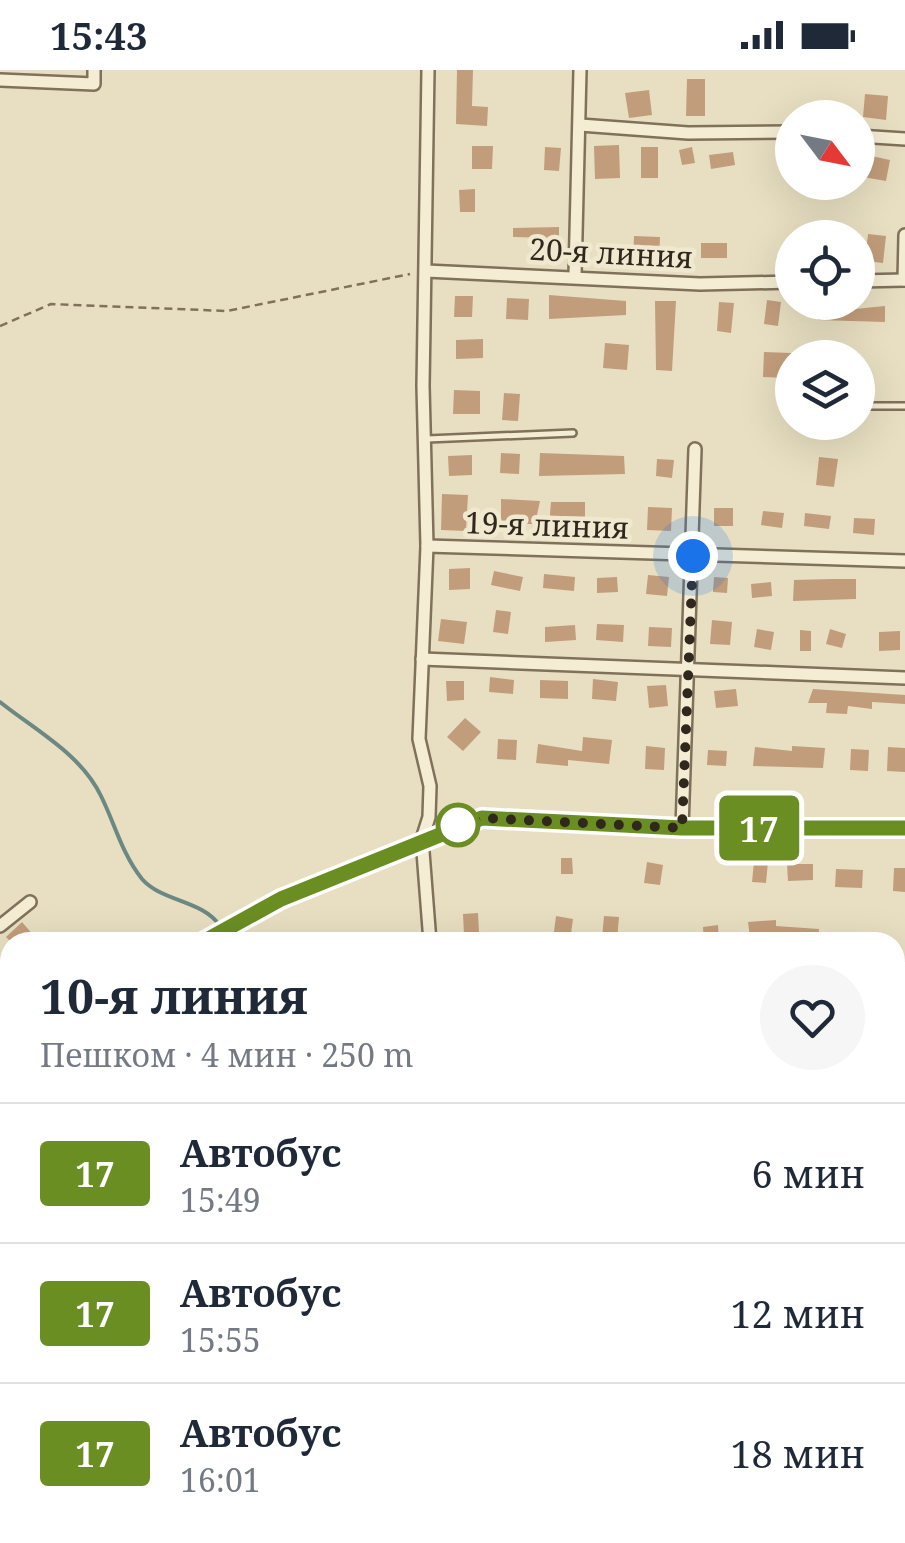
<!DOCTYPE html>
<html lang="ru">
<meta charset="utf-8">
<style>
:root{--surface:#fff;--page:#f6f6f7;--text:#1f2937;--muted:#747a83;--line:#e0e1e3}
body{margin:0;font-family:"Noto Serif",serif;background:var(--page);color:var(--text);height:100vh;display:flex;flex-direction:column;font-size:38px;white-space:nowrap}
*{box-sizing:border-box;margin:0}
p{font-size:32px;color:var(--muted)}
.icon{flex:none;width:55px;height:55px;fill:none;stroke:currentColor;stroke-width:2;stroke-linecap:round;stroke-linejoin:round}
.map{position:relative;flex:1;overflow:hidden}
.drawer{position:absolute;left:0px;top:862px;width:905px;height:612px;display:flex;flex-direction:column;background:var(--surface);border-radius:30px 30px 0 0;box-shadow:0 10px 40px #0002}
.drawer>*{flex:none}
.badge{padding:0 20px;border-radius:8px;font-size:35px;line-height:65px}
.needle{width:65px;rotate:122deg}
.tools{position:absolute;left:775px;top:30px;display:grid;gap:20px}
.tools a{display:grid;place-items:center;width:100px;height:100px;border-radius:50%;background:var(--surface);box-shadow:0 10px 40px #0002;font-size:50px}
.you{position:absolute;width:50px;height:50px;margin:-25px;border:8px solid #fff;border-radius:50%;background:#1a73e8;box-shadow:0 0 0 15px #1a73e833}
.map>.badge{position:absolute;translate:-50% -50%;box-shadow:0 0 0 5px #fff}
.round{display:grid;place-items:center;flex:none;width:105px;height:105px;border-radius:52px;background:var(--page)}
.overview{display:flex;align-items:center;justify-content:space-between;height:170px;padding:0 40px}
h1{font-size:48px;font-weight:700;line-height:75px}
ul{padding:0;list-style:none}
li{display:flex;align-items:center;gap:30px;height:140px;padding:0 40px;border-top:2px solid var(--line)}
li div{flex:1}
li b{display:block;font-size:38px}
li em{font-style:normal}
li .badge{min-width:110px;font-weight:700;text-align:center}
.status{display:flex;justify-content:space-between;align-items:center;height:70px;padding:0 50px;background:var(--surface);direction:ltr}
.status svg{height:28px;fill:currentColor}
.map>svg:first-child{display:block}
.lines{fill:none;stroke-linecap:round;stroke-linejoin:round}
.stream{stroke:#6c8882;stroke-width:4}
.building{fill:#c29d7b}
.service-casing{stroke:#80715b;stroke-width:10}
.minor-casing{stroke:#80715b;stroke-width:16}
.tertiary-casing{stroke:#80715b;stroke-width:19}
.path{stroke:#80715b;stroke-width:2.5;stroke-dasharray:8 5;stroke-linecap:butt}
.service{stroke:#f4ecd3;stroke-width:5}
.minor{stroke:#f4ecd3;stroke-width:11}
.tertiary{stroke:#f4ecd3;stroke-width:14}
.line-casing{stroke:#fff;stroke-width:22}
.line{stroke:#6b8e23;stroke-width:15}
.walk{stroke:#31281d;stroke-width:10;stroke-dasharray:0 18}
.stop-dot{fill:#fff;stroke:#6b8e23;stroke-width:5}
.labels{text-anchor:middle;stroke-width:9;stroke-linejoin:round;paint-order:stroke}
.street-label{font-size:30px;fill:#31281d;stroke:#f0e9d0}
</style>
<div class="status"><b>15:43</b><svg viewBox="0 0 49 12"><path d="M0 12V9h3v3zM5 12V6h3v6zM10 12V3h3v9zM15 12V0h3v12zM26 1h20v11H26zM47 4h2v5h-2z"/></svg></div>
<div class="map">
<svg width="905" height="1473" viewBox="0 0 905 1473">
<rect width="100%" height="100%" fill="#e8dfc2"/>
<g class="lines">
<g class="stream">
<path d="M 0,632 C 35,660 81,684 101,726 C 115,754 122,784 142,809 C 162,832 203,830 220,856"/>
<polyline points="225,864 231,872"/>
<polyline points="568,1465 571,1473"/>
<polyline points="634,1465 637,1473"/>
</g>
</g>
<g class="building">
<polygon points="457,0 473,0 472,36 488,37 487,56 456,54"/>
<polygon points="687,9 705,9 705,46 686,46"/>
<polygon points="649,20 652,45 629,48 625,23"/>
<polygon points="865,24 888,26 886,50 863,47"/>
<polygon points="619,75 620,108 595,109 594,76"/>
<polygon points="472,76 493,76 492,99 472,99"/>
<polygon points="545,77 561,78 559,101 544,100"/>
<rect x="641" y="77" width="17" height="31"/>
<polygon points="692,77 695,93 682,95 679,80"/>
<polygon points="733,82 735,95 711,99 709,85"/>
<polygon points="867,85 890,90 886,111 863,107"/>
<polygon points="475,119 475,142 460,142 459,120"/>
<polygon points="559,157 559,182 549,182 549,168 513,167 513,158"/>
<polygon points="868,164 886,166 883,193 865,191"/>
<polygon points="634,166 660,167 659,190 633,189"/>
<rect x="701" y="173" width="26" height="15"/>
<polygon points="549,225 626,231 626,245 549,249"/>
<polygon points="455,226 473,226 472,247 454,247"/>
<polygon points="507,228 529,229 528,250 506,249"/>
<polygon points="767,230 781,232 778,256 764,254"/>
<polygon points="655,231 676,231 672,301 656,300"/>
<polygon points="719,232 734,233 731,263 717,261"/>
<polygon points="820,234 855,239 885,236 885,252 818,250"/>
<polygon points="483,269 483,288 456,289 456,270"/>
<polygon points="605,273 629,275 627,300 603,298"/>
<polygon points="764,282 791,283 790,308 763,307"/>
<polygon points="454,320 480,321 480,344 453,344"/>
<polygon points="504,323 520,324 518,351 502,350"/>
<polygon points="501,383 520,384 519,404 500,403"/>
<polygon points="540,383 624,386 625,404 539,406"/>
<polygon points="472,385 472,405 449,406 448,386"/>
<polygon points="819,387 838,389 834,417 816,415"/>
<polygon points="657,389 674,390 672,408 656,406"/>
<polygon points="442,424 468,425 466,461 441,460"/>
<polygon points="501,429 540,431 535,454 501,454"/>
<polygon points="551,432 585,432 585,456 549,455"/>
<polygon points="648,437 672,438 671,461 647,460"/>
<rect x="714" y="438" width="19" height="18"/>
<polygon points="763,441 784,443 782,458 761,455"/>
<polygon points="805,443 831,446 829,459 804,456"/>
<polygon points="854,448 875,449 874,465 853,463"/>
<polygon points="470,498 470,519 449,520 449,499"/>
<polygon points="494,501 523,507 520,521 491,515"/>
<polygon points="544,504 575,507 574,521 543,518"/>
<polygon points="648,505 669,507 667,526 646,524"/>
<polygon points="617,507 618,522 597,523 597,508"/>
<polygon points="714,507 728,508 727,523 713,522"/>
<polygon points="832,509 856,509 856,529 793,531 794,510"/>
<polygon points="771,512 772,526 752,528 751,514"/>
<polygon points="496,540 511,542 508,564 493,562"/>
<polygon points="441,549 467,552 464,574 438,571"/>
<polygon points="712,550 732,552 730,575 710,574"/>
<polygon points="597,554 624,555 623,572 596,570"/>
<polygon points="575,555 576,570 545,572 545,557"/>
<polygon points="649,557 672,558 671,577 648,576"/>
<polygon points="757,559 774,562 771,580 754,577"/>
<polygon points="830,559 846,564 842,578 826,574"/>
<polygon points="800,560 811,561 811,581 800,581"/>
<polygon points="900,561 900,580 879,581 879,562"/>
<polygon points="490,607 514,610 513,624 489,622"/>
<polygon points="593,609 618,612 616,631 592,629"/>
<polygon points="540,610 568,611 568,629 540,628"/>
<polygon points="446,611 464,611 464,630 447,631"/>
<polygon points="666,615 668,636 649,638 647,616"/>
<polygon points="736,619 738,636 716,638 714,621"/>
<polygon points="813,619 905,625 905,634 872,632 872,639 848,636 847,644 826,643 827,633 808,633"/>
<polygon points="465,648 481,662 463,681 447,667"/>
<polygon points="583,667 612,670 609,694 568,690 568,696 536,693 538,674 582,681"/>
<polygon points="498,669 517,670 516,690 497,689"/>
<polygon points="646,676 665,678 664,700 645,699"/>
<polygon points="792,676 825,678 823,698 753,696 755,677 792,681"/>
<polygon points="888,677 905,678 905,702 887,701"/>
<polygon points="851,679 869,680 868,701 850,700"/>
<polygon points="708,680 727,681 726,696 707,695"/>
<polygon points="561,788 572,788 573,804 561,804"/>
<polygon points="754,791 768,792 766,813 752,812"/>
<polygon points="647,792 663,795 660,815 644,813"/>
<polygon points="787,794 813,794 813,810 788,811"/>
<polygon points="894,798 905,798 905,822 893,821"/>
<polygon points="836,799 863,800 862,818 835,817"/>
<polygon points="478,843 479,864 464,865 463,844"/>
<polygon points="556,846 573,849 570,871 553,869"/>
<polygon points="604,846 619,847 617,870 602,868"/>
<polygon points="776,850 776,856 819,859 818,872 786,872 786,865 750,868 748,852"/>
<polygon points="22,852 34,866 28,872 11,872 6,867"/>
<polygon points="718,855 719,872 704,872 703,857"/>
<polygon points="0,977 10,989 10,1017 0,1005"/>
<polygon points="0,1139 10,1148 10,1160 0,1171"/>
</g>
<g class="lines">
<g class="service-casing">
<g id="service">
<polyline points="858,336 905,336"/>
<polyline points="427,369 573,363"/>
</g>
</g>
<g class="minor-casing">
<g id="minor">
<polyline points="428,0 423,316 427,476 419,669 430,716 429,747 422,769 430,872"/>
<polyline points="0,10 94,14 94,0"/>
<polyline points="580,55 688,63 792,62"/>
<polyline points="858,66 905,69"/>
<polyline points="426,201 700,214 792,212"/>
<polyline points="575,205 580,0"/>
<polyline points="904,210 905,165"/>
<polyline points="858,211 905,210"/>
<polyline points="427,476 905,491"/>
<polyline points="422,589 905,608"/>
<polyline points="682,758 695,379"/>
<polyline points="0,856 30,832"/>
<polyline points="895,898 905,899"/>
<polyline points="895,1086 900,1123 899,1361"/>
<polyline points="0,1412 10,1411"/>
<polyline points="108,1465 109,1473"/>
<polyline points="678,1465 681,1473"/>
</g>
</g>
<g class="tertiary-casing">
<g id="tertiary">
<polyline points="203,872 281,829 482,748 682,758 905,758"/>
<polyline points="0,1048 10,1038"/>
</g>
</g>
<g class="path">
<polyline points="0,256 51,234 227,241 410,204"/>
<polyline points="508,1473 510,1465"/>
</g>
<use href="#service" class="service"/>
<use href="#minor" class="minor"/>
<use href="#tertiary" class="tertiary"/>
</g>
<g class="lines">
<g class="line-casing">
<polyline id="line" points="203,872 281,829 482,748 682,758 905,758"/>
</g>
<use href="#line" class="line"/>
<polyline class="walk" points="458,755 482,748 682,758 693,486"/>
</g>
<circle class="stop-dot" cx="458" cy="755" r="20"/>
<g class="labels">
<g class="street-label">
<text transform="translate(611 184) rotate(3)" y="10">20-я линия</text>
<text transform="translate(547 456) rotate(2)" y="10">19-я линия</text>
</g>
</g>
</svg>
<div class="tools">
<a><svg class="needle" viewBox="-14 -14 28 28"><path d="M0-13l5 13h-10z" fill="#e53935"/><path d="M0 13l5-13h-10z" fill="#747a83"/></svg></a>
<a><svg class="icon" aria-label="locate" viewBox="0 0 24 24"><circle cx="12" cy="12" r="6"/><path d="M12 2v4M12 18v4M2 12h4M18 12h4"/></svg></a>
<a><svg class="icon" aria-label="layers" viewBox="0 0 24 24"><path d="M12 4l9 5-9 5-9-5zM3 14l9 5 9-5"/></svg></a>
</div>
<div class="you" style="left:693px;top:486px"></div>
<b class="badge" style="left:759px;top:758px;background:#6b8e23;color:#fff">17</b>
<section class="drawer">
<div class="overview"><div><h1>10-я линия</h1><p>Пешком · 4 мин · 250 m</p></div><a class="round"><svg class="icon" aria-label="heart" viewBox="0 0 24 24"><path d="M12 20l-8-8c-3-5 5-10 8-4 3-6 11-1 8 4z"/></svg></a></div>
<ul>
<li><span class="badge" style="background:#6b8e23;color:#fff">17</span><div><b>Автобус</b><p>15:49</p></div><em>6 мин</em></li>
<li><span class="badge" style="background:#6b8e23;color:#fff">17</span><div><b>Автобус</b><p>15:55</p></div><em>12 мин</em></li>
<li><span class="badge" style="background:#6b8e23;color:#fff">17</span><div><b>Автобус</b><p>16:01</p></div><em>18 мин</em></li>
</ul>
</section>
</div>
